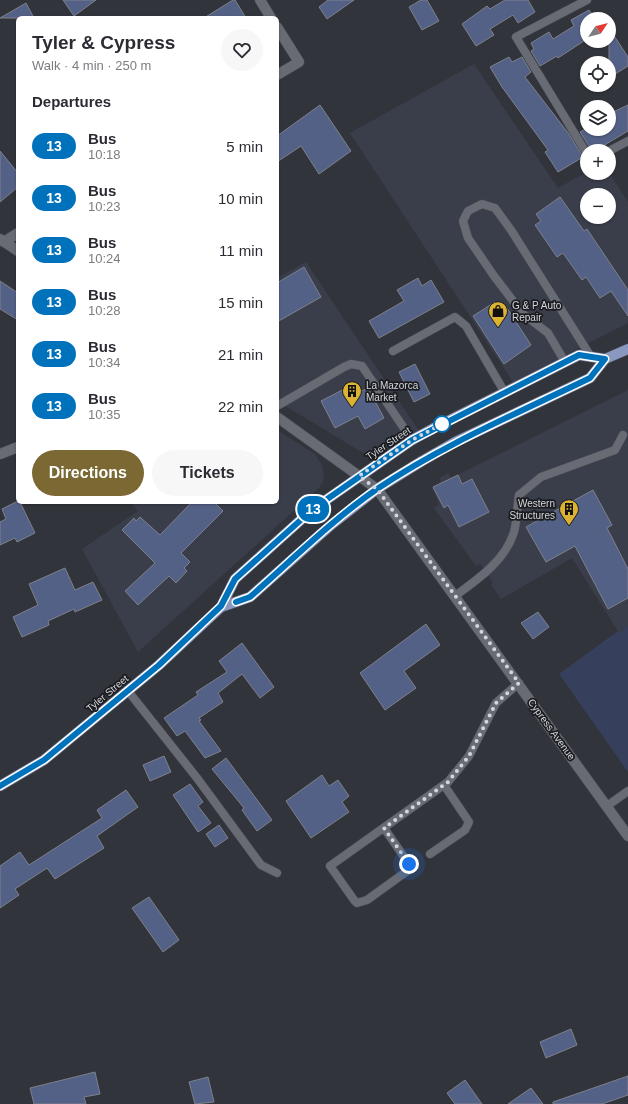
<!DOCTYPE html>
<meta charset="utf-8">
<style>
:root{--surface:#fff;--page:#f7f7f7;--text:#2b2b33;--muted:#7c7c81;--accent:#7b6833}
body{margin:0;font-family:Arial,sans-serif;background:var(--page);color:var(--text);height:100vh;display:flex;flex-direction:column;font-size:15px;white-space:nowrap}
*{box-sizing:border-box;margin:0}
p{font-size:13px;color:var(--muted)}
.icon{flex:none;width:22px;height:22px;fill:none;stroke:currentColor;stroke-width:2;stroke-linecap:round;stroke-linejoin:round}
.map{position:relative;flex:1;overflow:hidden}
.panel{position:absolute;left:16px;top:16px;width:263px;height:488px;display:flex;flex-direction:column;background:var(--surface);border-radius:6px;box-shadow:0 1px 3px #0004}
.panel>*{flex:none}
.badge{padding:0 8px;border-radius:13px;font-size:14px;line-height:26px}
.needle{width:26px;rotate:55deg}
.buttons{position:absolute;left:580px;top:12px;display:grid;gap:8px}
.buttons a{display:grid;place-items:center;width:36px;height:36px;border-radius:50%;background:var(--surface);box-shadow:0 1px 3px #0004;font-size:20px}
.you{position:absolute;width:20px;height:20px;margin:-10px;border:3px solid #fff;border-radius:50%;background:#1a73e8;box-shadow:0 0 0 6px #1a73e833}
.map>.badge{position:absolute;translate:-50% -50%;box-shadow:0 0 0 2px #fff}
h2{padding:0 16px;font-size:15px;line-height:36px}
.round{display:grid;place-items:center;flex:none;width:42px;height:42px;border-radius:21px;background:var(--page)}
.headline{display:flex;align-items:center;justify-content:space-between;height:68px;padding:0 16px}
h1{font-size:19px;font-weight:800;line-height:30px}
.primary-button{display:flex;gap:8px;margin-top:auto;padding:8px 16px}
.primary-button a{flex:1;height:46px;border-radius:24px;background:var(--accent);color:#fff;font-size:16px;font-weight:800;line-height:46px;text-align:center}
.primary-button a+a{background:var(--page);color:var(--text)}
ul{padding:0;list-style:none}
li{display:flex;align-items:center;gap:12px;height:52px;padding:0 16px}
li div{flex:1}
li b{display:block;font-size:15px}
li em{font-style:normal}
li .badge{min-width:44px;font-weight:700;text-align:center}
.map>svg:first-child{display:block}
.built{fill:#3a3e4b;fill-rule:evenodd}
.green{fill:#363f5b}
.building{fill:#546186;stroke:#7e818a}
.lines{fill:none;stroke-linecap:round;stroke-linejoin:round}
.service-casing{stroke:#4e5057;stroke-width:9}
.minor-casing{stroke:#4e5057;stroke-width:11}
.tertiary-casing{stroke:#4e5057;stroke-width:11}
.primary-casing{stroke:#4e5057;stroke-width:11}
.service{stroke:#686b73;stroke-width:8}
.minor{stroke:#686b73;stroke-width:10}
.tertiary{stroke:#686b73;stroke-width:10}
.primary{stroke:#8a97c1;stroke-width:10}
.line-casing{stroke:#fff;stroke-width:9}
.line{stroke:#0072bc;stroke-width:6}
.walk{stroke:#d4d6db;stroke-width:4;stroke-dasharray:0 7.2}
.stop-dot{fill:#fff;stroke:#0072bc;stroke-width:2}
.labels{text-anchor:middle;stroke-width:3.5;stroke-linejoin:round;paint-order:stroke}
.poi-label{font-size:10px;fill:#d4d6db;stroke:#1b1c20;text-anchor:start}
.street-label{font-size:10px;fill:#d4d6db;stroke:#1b1c20}
</style>
<div class="map">
<svg width="628" height="1104" viewBox="0 0 628 1104">
<rect width="100%" height="100%" fill="#32343c"/>
<g class="built">
<path d="M 474,64 L 558,188 L 587,172 L 609,172 L 628,202 L 628,323 L 513,382 L 350,133 ZM 587,195 L 609,195 L 609,217 L 587,217 Z"/>
<polygon points="306,262 419,431 370,457 277,401 277,278"/>
<polygon points="628,390 628,626 619,633 572,558 501,599 491,585 493,583 487,573 480,564 476,566 434,508 439,504 432,488 441,483 439,478 448,473 451,478"/>
<polygon points="277,430 315,454 322,465 324,479 319,488 138,652 82,549 138,511 130,502 277,502"/>
</g>
<polygon class="green" points="628,626 628,772 559,674 618,631 619,633"/>
<g class="building">
<polygon points="63,0 96,0 74,16"/>
<polygon points="233,0 235,0 246,18 204,18"/>
<polygon points="328,0 354,0 327,19 319,7"/>
<polygon points="421,0 427,0 439,21 422,30 409,7"/>
<polygon points="505,0 528,0 535,12 518,23 513,15 490,29 494,35 476,46 462,24 487,6 490,9"/>
<polygon points="26,3 34,18 0,18"/>
<polygon points="589,10 595,19 587,19 587,39 558,58 557,56 540,66 531,51 534,49 531,43 549,32 553,39 574,26 571,20"/>
<polygon points="609,28 628,57 628,66 609,78"/>
<polygon points="509,57 512,62 522,57 531,72 525,77 569,134 583,157 558,172 545,152 548,150 502,87 490,67"/>
<polygon points="320,105 351,151 319,174 301,146 277,162 277,136"/>
<polygon points="628,105 628,131 596,150 592,151 580,132 587,128 609,129 609,114"/>
<polygon points="0,151 18,173 18,187 0,202"/>
<polygon points="560,197 584,231 587,229 628,290 628,316 611,291 600,298 586,277 582,280 563,253 557,257 535,225 541,221 536,214"/>
<polygon points="304,267 321,297 277,322 277,283"/>
<polygon points="418,278 422,286 431,280 444,302 379,338 369,321 404,301 397,290"/>
<polygon points="0,281 18,293 18,320 0,309"/>
<polygon points="495,302 502,311 507,308 531,345 504,364 473,316"/>
<polygon points="415,364 430,394 414,402 399,372"/>
<polygon points="352,385 357,393 368,388 384,418 365,429 358,416 335,428 321,401"/>
<polygon points="458,475 462,484 472,479 489,512 459,527 448,505 444,508 433,487"/>
<polygon points="593,490 612,525 607,528 628,569 628,598 608,609 575,546 546,562 526,527"/>
<polygon points="18,501 20,502 35,533 17,542 15,538 0,545 0,522 6,519 2,509"/>
<polygon points="192,502 214,502 223,511 181,553 190,562 184,568 187,571 176,583 169,576 138,605 125,591 155,563 122,530 134,518 136,521 140,517 160,535"/>
<polygon points="65,568 75,590 93,582 102,600 75,612 74,609 48,621 49,625 22,637 13,617 38,605 29,584"/>
<polygon points="538,612 549,627 533,639 521,623"/>
<polygon points="426,624 440,645 404,671 416,688 385,710 360,673"/>
<polygon points="242,643 274,687 260,698 242,674 218,693 223,702 199,718 201,720 199,721 221,751 205,758 185,731 177,736 164,718 198,695 196,692 227,672 219,661"/>
<polygon points="164,756 171,772 150,781 143,765"/>
<polygon points="226,758 272,820 257,831 242,810 244,808 212,769"/>
<polygon points="322,775 329,786 338,780 349,796 342,802 349,812 311,838 286,801"/>
<polygon points="190,784 203,802 198,806 211,823 198,832 173,795"/>
<polygon points="126,790 138,807 97,836 104,848 55,879 47,868 15,889 19,895 0,908 0,866 20,852 29,865 102,818 97,810"/>
<polygon points="219,825 228,838 215,847 206,834"/>
<polygon points="149,897 179,940 163,952 132,908"/>
<polygon points="571,1029 577,1045 546,1058 540,1042"/>
<polygon points="95,1072 100,1094 84,1097 86,1104 34,1104 30,1088"/>
<polygon points="628,1076 628,1095 602,1104 553,1104 553,1102"/>
<polygon points="208,1077 214,1102 195,1104 189,1082"/>
<polygon points="465,1080 482,1104 455,1104 447,1093"/>
<polygon points="531,1088 543,1104 508,1104"/>
</g>
<g class="lines">
<g class="service-casing">
<g id="service">
<polyline points="609,151 628,141"/>
<polyline points="587,154 516,37 587,0"/>
<polyline points="393,351 455,317 466,326 505,393"/>
<polyline points="565,362 548,333 523,314 494,276 468,238 463,221 468,211 482,204 495,208 511,230 591,357"/>
<polyline points="277,406 344,367 351,364 362,366 412,440"/>
<path d="M 455,596 C 478,579 505,561 514,532 C 517,521 517,507 519,495 L 541,477 L 615,450 L 623,435"/>
<polyline points="128,691 197,778 261,865 277,873"/>
<polyline points="607,806 628,791"/>
<polyline points="384,828 409,864 410,869 367,900 357,903 354,900 330,866 448,782 469,756 496,703 519,683"/>
<polyline points="430,854 465,830 469,822 444,785"/>
</g>
</g>
<g class="minor-casing">
<g id="minor">
<polyline points="260,0 271,18"/>
<polyline points="277,27 299,62 277,75"/>
<polyline points="4,242 18,233"/>
<polyline points="0,454 18,447"/>
</g>
</g>
<g class="tertiary-casing">
<g id="tertiary">
<polyline points="0,239 18,251"/>
<polyline points="277,417 377,489 628,836"/>
</g>
</g>
<g class="primary-casing">
<g id="primary">
<polyline points="221,607 250,597 331,525 377,489 422,461 455,442 590,378 605,359 628,349"/>
<polyline points="0,786 44,760 159,665 221,607 235,579 313,509 359,477 412,440 436,427 579,355 605,359"/>
</g>
</g>
<use href="#service" class="service"/>
<use href="#minor" class="minor"/>
<use href="#tertiary" class="tertiary"/>
<use href="#primary" class="primary"/>
</g>
<g class="lines">
<g class="line-casing">
<path id="line" d="M 0,786 L 44,760 L 159,665 L 221,606 L 235,579 L 313,509 L 412,440 L 579,355 L 605,359 L 590,378 C 518,413 444,444 377,489 C 332,520 292,560 250,597 L 236,602"/>
</g>
<use href="#line" class="line"/>
<polyline class="walk" points="409,864 384,828 448,782 469,756 496,703 519,683 377,489 359,476 412,440 442,424"/>
</g>
<defs>
<g id="shop-pin" transform="scale(1)"><path d="M0 17L-7.5 6A9.5 9.5 0 1 1 7.5 6Z" fill="#dcb233" stroke="#1b1c20"/><path d="M-5-2.5h2.3a2.7 3.5 0 0 1 5.4 0H5L5.5 6h-11ZM-1.5-2.5h3a1.5 2.3 0 0 0-3 0Z" fill="#111"/></g>
<g id="building-pin" transform="scale(1)"><path d="M0 17L-7.5 6A9.5 9.5 0 1 1 7.5 6Z" fill="#dcb233" stroke="#1b1c20"/><path d="M-4-6H4V6H1V3H-1V6H-4ZM-2.5-4.3h1.7v1.8h-1.7ZM.8-4.3h1.7v1.8H.8ZM-2.5-1h1.7V.8h-1.7ZM.8-1h1.7V.8H.8Z" fill="#111"/></g>
</defs>
<g fill-rule="evenodd">
<use href="#shop-pin" x="498" y="311"/>
<use href="#building-pin" x="352" y="391"/>
<use href="#building-pin" x="569" y="509"/>
</g>
<circle class="stop-dot" cx="442" cy="424" r="8"/>
<g class="labels">
<g class="poi-label">
<text x="512" y="309">G &amp; P Auto<tspan x="512" dy="12">Repair</tspan></text>
<text x="366" y="389">La Mazorca<tspan x="366" dy="12">Market</tspan></text>
<text x="555" y="507" text-anchor="end">Western<tspan x="555" dy="12">Structures</tspan></text>
</g>
<g class="street-label">
<text transform="translate(388 443) rotate(-34)" y="4">Tyler Street</text>
<text transform="translate(107 693) rotate(-40)" y="4">Tyler Street</text>
<text transform="translate(552 729) rotate(54)" y="4">Cypress Avenue</text>
</g>
</g>
</svg>
<div class="buttons">
<a><svg class="needle" viewBox="-14 -14 28 28"><path d="M0-13l5 13h-10z" fill="#e53935"/><path d="M0 13l5-13h-10z" fill="#7c7c81"/></svg></a>
<a><svg class="icon" aria-label="locate" viewBox="0 0 24 24"><circle cx="12" cy="12" r="6"/><path d="M12 2v4M12 18v4M2 12h4M18 12h4"/></svg></a>
<a><svg class="icon" aria-label="layers" viewBox="0 0 24 24"><path d="M12 4l9 5-9 5-9-5zM3 14l9 5 9-5"/></svg></a>
<a>+</a>
<a>−</a>
</div>
<div class="you" style="left:409px;top:864px"></div>
<b class="badge" style="left:313px;top:509px;background:#0072bc;color:#fff">13</b>
<section class="panel">
<div class="headline"><div><h1>Tyler &amp; Cypress</h1><p>Walk · 4 min · 250 m</p></div><a class="round"><svg class="icon" aria-label="heart" viewBox="0 0 24 24"><path d="M12 20l-8-8c-3-5 5-10 8-4 3-6 11-1 8 4z"/></svg></a></div>
<h2>Departures</h2>
<ul>
<li><span class="badge" style="background:#0072bc;color:#fff">13</span><div><b>Bus</b><p>10:18</p></div><em>5 min</em></li>
<li><span class="badge" style="background:#0072bc;color:#fff">13</span><div><b>Bus</b><p>10:23</p></div><em>10 min</em></li>
<li><span class="badge" style="background:#0072bc;color:#fff">13</span><div><b>Bus</b><p>10:24</p></div><em>11 min</em></li>
<li><span class="badge" style="background:#0072bc;color:#fff">13</span><div><b>Bus</b><p>10:28</p></div><em>15 min</em></li>
<li><span class="badge" style="background:#0072bc;color:#fff">13</span><div><b>Bus</b><p>10:34</p></div><em>21 min</em></li>
<li><span class="badge" style="background:#0072bc;color:#fff">13</span><div><b>Bus</b><p>10:35</p></div><em>22 min</em></li>
</ul>
<div class="primary-button"><a>Directions</a><a>Tickets</a></div>
</section>
</div>
